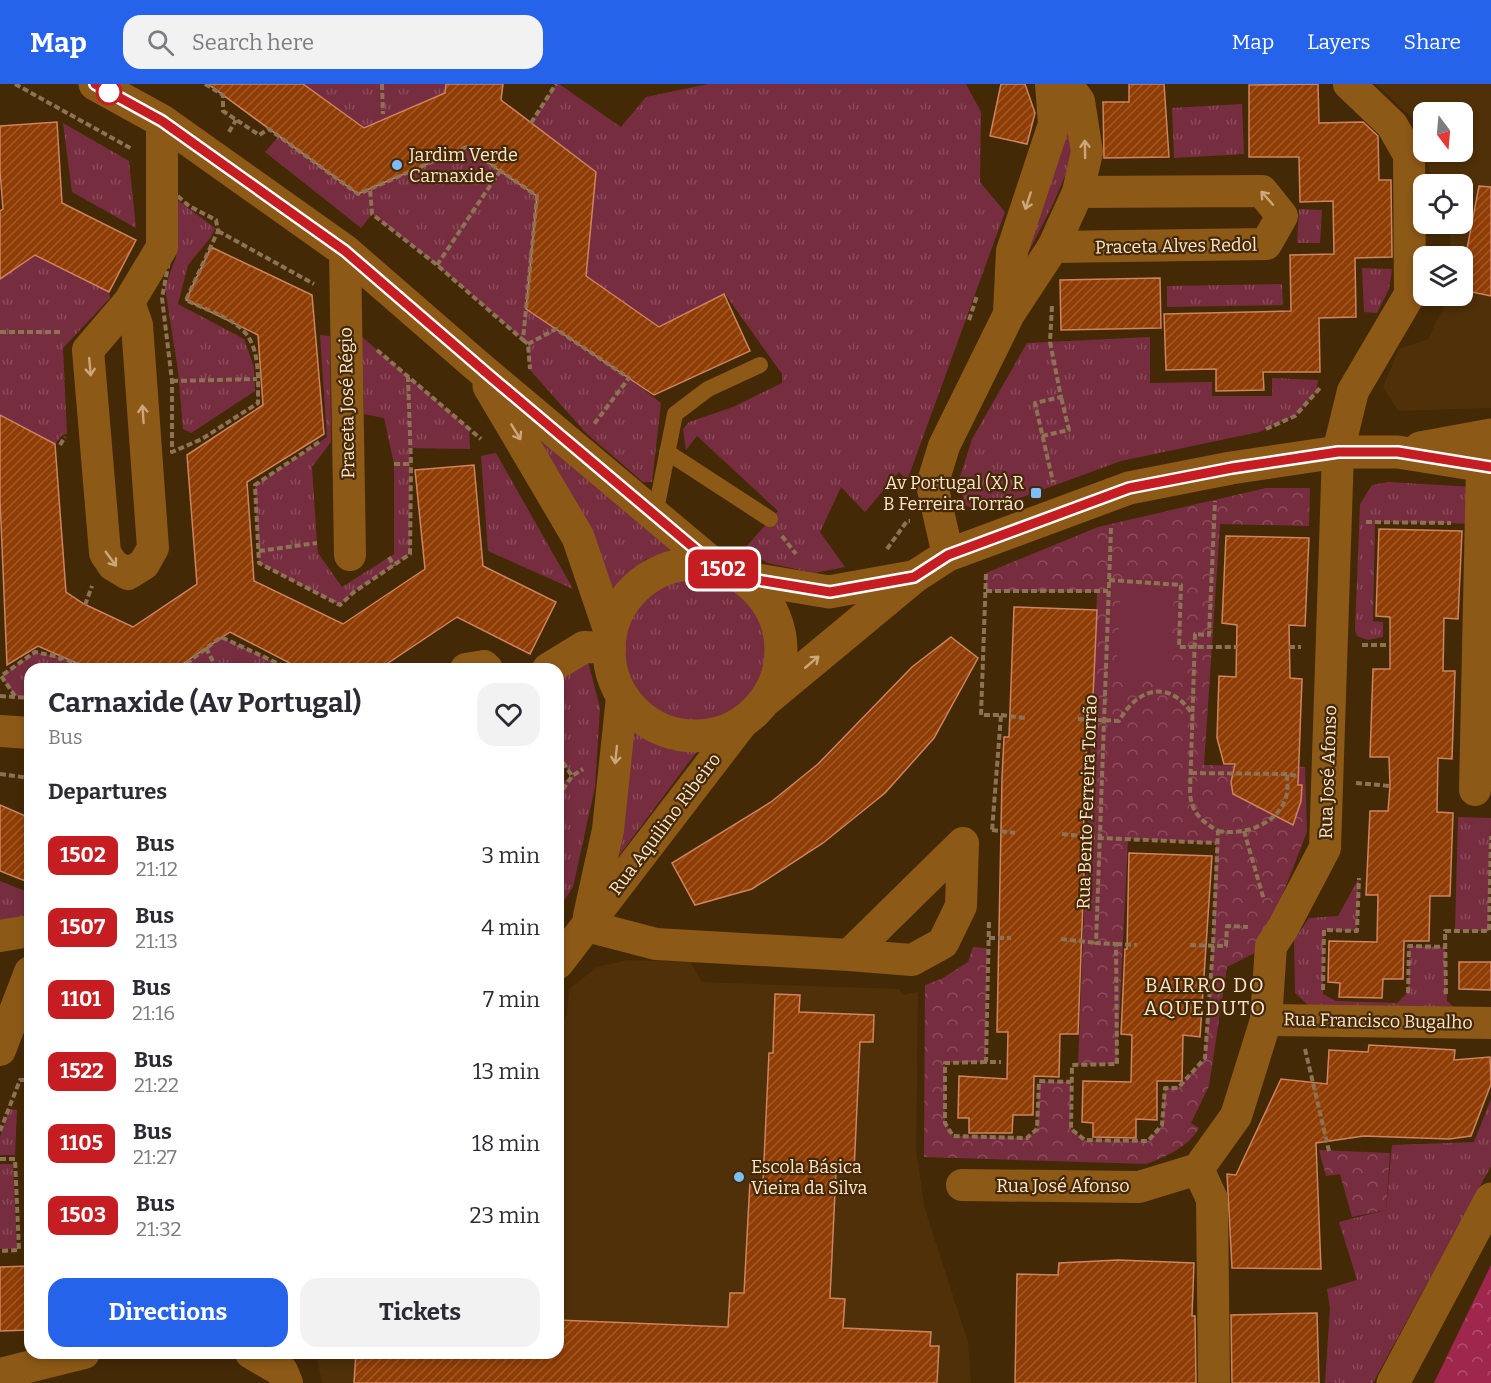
<!DOCTYPE html>
<meta charset="utf-8">
<style>
:root{--surface:#fff;--page:#f2f2f3;--text:#2b2b33;--muted:#7c7c81;--accent:#2563eb}
body{margin:0;font-family:Bitter,serif;background:var(--page);color:var(--text);height:100vh;display:flex;flex-direction:column;font-size:22px;white-space:nowrap}
*{box-sizing:border-box;margin:0}
p{font-size:20px;color:var(--muted)}
.icon{flex:none;width:33px;height:33px;fill:none;stroke:currentColor;stroke-width:2;stroke-linecap:round;stroke-linejoin:round}
.map{position:relative;flex:1;overflow:hidden}
.side{position:absolute;left:24px;top:579px;width:540px;height:696px;display:flex;flex-direction:column;background:var(--surface);border-radius:18px;box-shadow:0 3px 9px #0003}
.side>*{flex:none}
.badge{padding:0 12px;border-radius:9px;font-size:21px;line-height:39px}
.needle{width:39px;rotate:164deg}
.controls{position:absolute;left:1413px;top:18px;display:grid;gap:12px}
.controls a{display:grid;place-items:center;width:60px;height:60px;border-radius:12px;background:var(--surface);box-shadow:0 3px 9px #0003;font-size:30px}
.map>.badge{position:absolute;translate:-50% -50%;box-shadow:0 0 0 3px #fff}
h2{padding:0 24px;font-size:22px;line-height:54px}
.round{display:grid;place-items:center;flex:none;width:63px;height:63px;border-radius:18px;background:var(--page)}
.summary{display:flex;align-items:center;justify-content:space-between;height:102px;padding:0 24px}
h1{font-size:28px;font-weight:700;line-height:45px}
.action{display:flex;gap:12px;margin-top:auto;padding:12px 24px}
.action a{flex:1;height:69px;border-radius:18px;background:var(--accent);color:#fff;font-size:24px;font-weight:700;line-height:69px;text-align:center}
.action a+a{background:var(--page);color:var(--text)}
ul{padding:0;list-style:none}
li{display:flex;align-items:center;gap:18px;height:72px;padding:0 24px}
li div{flex:1}
li b{display:block;font-size:22px}
li em{font-style:normal}
li .badge{min-width:66px;font-weight:700;text-align:center}
header{display:flex;align-items:center;gap:36px;box-sizing:border-box;height:84px;padding:0 30px;background:var(--accent);color:#fff}
header strong{font-size:28px}
nav{display:flex;gap:33px;margin-inline-start:auto;font-size:21px}
.search{width:420px;height:54px;background:var(--page);display:flex;align-items:center;gap:15px;box-sizing:border-box;padding:0 21px;border-radius:18px;color:var(--muted);font-size:22px}
.map>svg:first-child{display:block}
.built{fill:#4f3009}
.grass{fill:url(#grass-tufts)}
.forest{fill:url(#forest-crowns)}
.park{fill:url(#park-crowns)}
.garden{fill:#772d40}
.building{fill:url(#building-hatch);stroke:#cd8460;stroke-width:1.5}
.lines{fill:none;stroke-linecap:round;stroke-linejoin:round}
.path{stroke:#8d7354;stroke-width:4;stroke-dasharray:6 3;stroke-linecap:butt}
.service{stroke:#8d5916;stroke-width:16}
.minor{stroke:#8d5916;stroke-width:32}
.tertiary{stroke:#8d5916;stroke-width:33}
.oneway{stroke:#cba77b}
.line-casing{stroke:#fff;stroke-width:14}
.line{stroke:#c61d23;stroke-width:9}
.stop-dot{fill:#fff;stroke:#c61d23;stroke-width:3}
.poi-dot{fill:#7dbef9;stroke:#442906;stroke-width:2}
.labels{text-anchor:middle;stroke-width:4.5;stroke-linejoin:round;paint-order:stroke}
.poi-label{font-size:18px;fill:#fee6ce;stroke:#442906;text-anchor:start}
.street-label{font-size:18px;fill:#fee6ce;stroke:#442906}
.neighbourhood-label{font-size:20px;letter-spacing:1.5px;fill:#fee6ce;stroke:#442906}
</style>
<header>
<strong>Map</strong>
<div class="search"><svg class="icon" aria-label="search" viewBox="0 0 24 24"><circle cx="10" cy="10" r="6"/><path d="M15 15l6 6"/></svg>Search here</div>
<nav><a>Map</a><a>Layers</a><a>Share</a></nav>
</header>
<div class="map">
<svg width="1491" height="1299" viewBox="0 0 1491 1299">
<defs>
<pattern id="grass-tufts" width="24" height="20" patternUnits="userSpaceOnUse" patternTransform="scale(1.5)"><rect width="24" height="20" fill="#772d40"/><path d="M3 7l-1-3M5 7V3M7 7l1-3M15 17l-1-3M17 17v-4M19 17l1-3" fill="none" stroke="#8b4b5a"/></pattern>
<pattern id="forest-crowns" width="20" height="18" patternUnits="userSpaceOnUse" patternTransform="scale(1.5)"><rect width="20" height="18" fill="#9f264c"/><path d="M2 6a3 3 0 1 1 6 0M12 15a3 3 0 1 1 6 0" fill="none" stroke="#b2506d"/></pattern>
<pattern id="park-crowns" width="20" height="18" patternUnits="userSpaceOnUse" patternTransform="scale(1.5)"><rect width="20" height="18" fill="#772d40"/><path d="M2 6a3 3 0 1 1 6 0M12 15a3 3 0 1 1 6 0" fill="none" stroke="#8b4b5a"/></pattern>
<pattern id="building-hatch" width="6" height="6" patternUnits="userSpaceOnUse" patternTransform="scale(1.5)"><rect width="6" height="6" fill="#8f3d04"/><path d="M-1 1l2-2M0 6l6-6M5 7l2-2" fill="none" stroke="#a05927"/></pattern>
</defs>
<rect width="100%" height="100%" fill="#442906"/>
<g class="built">
<polygon points="1376,0 1491,0 1491,324 1398,327 1383,303 1399,265 1428,255 1449,212 1462,212 1462,172 1450,172 1450,140 1462,140 1462,100 1433,100 1424,68 1462,68 1462,28 1424,28 1423,67 1415,37"/>
<polygon points="627,876 690,878 702,898 899,905 903,911 918,908 916,1063 924,1122 968,1258 971,1299 322,1299 316,1269 558,1269 558,936 566,933 569,905 597,883"/>
</g>
<g class="grass">
<polygon points="303,0 446,0 445,9 364,44"/>
<polygon points="556,0 559,0 621,43 646,13 708,0 966,0 981,28 980,98 1005,128 907,397 899,388 865,428 841,403 820,448 845,483 814,489 768,479 744,465 778,427 697,352 686,366 683,345 689,338 733,323 782,299 782,290 725,210 659,243 586,192 596,88 531,39"/>
<polygon points="1062,9 1073,73 1053,120 1023,179"/>
<polygon points="1242,20 1244,70 1174,74 1172,24"/>
<polygon points="63,39 129,77 136,144 72,108"/>
<polygon points="279,52 358,110 466,63 537,112 526,225 629,294 661,319 652,398 643,398 586,349 530,286 528,260 437,181 372,130 361,144 265,68"/>
<polygon points="172,112 215,144 211,153 188,181 178,220 244,255 254,283 255,307 191,349 183,345 178,287 165,203 176,173"/>
<polygon points="1299,125 1322,126 1320,159 1297,159"/>
<polygon points="35,171 109,208 110,214 63,264 67,350 62,351 55,360 0,331 0,195"/>
<polygon points="1362,184 1392,185 1389,205 1377,229 1364,228"/>
<polygon points="1282,200 1283,221 1167,223 1167,202"/>
<polygon points="320,251 330,252 331,358 312,383 317,459 318,469 342,503 394,470 394,380 384,334 364,330 362,253 469,344 470,365 410,364 410,470 354,508 340,521 259,479 255,401 327,353"/>
<polygon points="1150,253 1150,299 1212,298 1212,312 1272,312 1272,294 1318,296 1316,309 1295,332 1259,348 1121,377 982,428 965,421 959,396 972,355 1027,259"/>
<polygon points="527,346 612,410 674,469 646,475 621,497 613,510"/>
<polygon points="496,369 572,503 573,505 488,467 481,372"/>
<polygon points="1388,398 1491,404 1491,440 1375,438 1373,537 1383,538 1383,553 1368,556 1357,552 1355,546 1360,420 1372,401"/>
<circle cx="694" cy="568" r="74"/>
<polygon points="221,553 290,585 179,585"/>
<polygon points="35,568 60,573 90,585 30,585 30,614 15,612 1,592"/>
<polygon points="586,570 600,624 595,703 573,803 558,826 558,701 572,692 558,671 558,586"/>
<polygon points="630,640 643,651 672,666 698,666 609,785"/>
<polygon points="1458,733 1491,734 1489,847 1455,846"/>
<polygon points="1359,794 1357,847 1324,846 1323,910 1336,917 1397,919 1408,908 1409,862 1445,863 1447,917 1456,925 1309,922 1295,909 1294,856 1309,834 1338,832"/>
<polygon points="0,797 30,809 30,831 0,837"/>
<polygon points="1491,1015 1491,1082 1373,1299 1325,1299 1330,1224 1327,1205 1357,1196 1339,1138 1386,1126 1392,1061 1474,1058"/>
<polygon points="9,1025 17,1026 15,1071 0,1071 0,1053"/>
<polygon points="0,1080 13,1080 17,1165 0,1165"/>
</g>
<polygon class="forest" points="1491,1181 1491,1299 1434,1299"/>
<g class="park">
<path d="M 1266,404 L 1310,404 L 1309,442 L 1220,440 L 1204,681 L 1305,683 L 1307,748 L 1261,866 L 1227,883 L 1209,1002 L 1191,1039 L 1199,1044 C 1187,1064 1167,1072 1146,1080 L 924,1073 L 925,901 L 941,895 L 968,878 L 973,863 L 987,864 L 986,978 L 945,979 L 945,1039 L 953,1052 L 1027,1054 L 1037,1045 L 1039,997 L 1071,998 L 1071,1045 L 1084,1056 L 1148,1057 L 1162,1041 L 1165,1004 L 1178,1004 L 1205,974 L 1213,862 L 1216,759 L 1128,755 L 1117,980 L 1078,981 L 1097,508 L 986,507 L 986,489 L 1098,443 Z"/>
<polygon points="1319,1066 1390,1069 1386,1126 1352,1133 1340,1090 1326,1092"/>
</g>
<polygon class="garden" points="1121,502 1174,504 1170,595 1116,593"/>
<g class="building">
<polygon points="208,0 303,0 364,44 445,9 446,0 503,0 501,16 596,88 586,192 659,243 724,210 750,267 654,311 526,225 537,112 500,87 466,63 358,110"/>
<polygon points="1001,0 1025,0 1035,29 1027,60 990,52"/>
<polygon points="1129,0 1164,0 1169,73 1104,74 1103,18 1129,18"/>
<polygon points="1318,0 1319,39 1363,38 1378,52 1379,96 1391,96 1392,173 1355,174 1356,233 1319,234 1320,288 1263,288 1264,306 1216,307 1216,285 1166,286 1164,230 1291,227 1290,171 1334,170 1333,117 1300,118 1299,73 1249,73 1249,1"/>
<polygon points="57,38 62,119 136,156 109,208 35,171 0,195 0,127 3,125 0,87 0,42"/>
<polygon points="1479,102 1491,103 1491,212 1462,206 1462,191"/>
<polygon points="211,163 312,211 324,350 247,398 254,497 343,540 425,485 415,386 474,381 483,482 556,518 530,570 457,533 379,585 301,585 230,548 175,585 90,585 38,562 7,581 0,415 0,331 55,360 66,508 84,520 133,543 197,500 187,371 263,321 258,251 186,216"/>
<polygon points="1160,194 1161,244 1061,246 1060,196"/>
<polygon points="1379,445 1462,447 1458,535 1444,534 1443,587 1455,587 1452,675 1438,674 1437,728 1453,729 1450,812 1430,812 1429,857 1404,857 1403,895 1383,895 1382,914 1339,913 1340,899 1328,898 1329,857 1377,858 1378,811 1366,811 1370,727 1388,727 1390,702 1389,673 1370,673 1373,585 1390,585 1390,533 1376,532"/>
<polygon points="1226,452 1309,454 1305,542 1289,541 1290,594 1302,595 1298,701 1302,701 1301,717 1293,741 1233,710 1231,698 1235,680 1224,680 1217,654 1219,592 1236,593 1237,541 1222,539"/>
<polygon points="1014,523 1097,526 1093,613 1089,613 1085,697 1083,762 1085,762 1078,950 1060,950 1059,993 1034,992 1033,1031 1013,1031 1012,1049 969,1049 969,1034 958,1034 959,992 1007,995 1008,948 997,948 1002,694 1004,653 1009,653"/>
<polygon points="951,553 978,574 934,654 885,709 823,759 752,805 695,821 672,779 771,718 818,680 912,583"/>
<polygon points="0,721 30,734 30,799 0,787"/>
<polygon points="1129,769 1212,772 1200,953 1183,951 1182,997 1157,997 1157,1036 1136,1035 1136,1054 1093,1053 1093,1039 1082,1038 1083,997 1131,998 1132,951 1121,950 1125,865 1127,865"/>
<polygon points="1459,878 1491,878 1491,906 1459,905"/>
<polygon points="775,910 800,911 799,928 874,931 873,958 860,958 854,1087 836,1087 830,1214 845,1215 843,1244 931,1248 930,1262 939,1262 937,1299 354,1299 356,1269 558,1269 558,1236 728,1243 730,1209 744,1209 750,1097 763,1098 769,969 773,969"/>
<polygon points="1369,961 1455,966 1454,976 1490,973 1491,1000 1471,1052 1449,1055 1364,1052 1316,1059 1321,1185 1232,1184 1227,1090 1236,1091 1281,995 1327,1000 1329,966 1368,968"/>
<polygon points="1118,1176 1194,1179 1192,1232 1195,1232 1196,1299 1015,1299 1017,1190 1058,1191 1059,1179"/>
<polygon points="30,1182 30,1246 0,1247 0,1183"/>
<polygon points="1317,1229 1319,1299 1232,1299 1231,1231"/>
</g>
<g class="lines">
<g class="path">
<polyline points="15,0 132,65"/>
<polyline points="205,0 223,11 223,27 259,51 269,45 358,110 370,105 466,63 537,112 523,256 437,181 372,130 370,105"/>
<polyline points="382,0 383,30"/>
<polyline points="531,39 556,0"/>
<polyline points="229,48 236,36"/>
<path d="M 171,106 L 189,122 L 216,136 L 218,147 L 186,216 C 206,226 238,235 249,254 C 260,272 258,299 258,319 L 202,355 L 172,368 L 172,297 L 162,214 L 171,166 L 168,119 Z"/>
<polyline points="218,147 314,200"/>
<polyline points="437,181 500,87"/>
<polyline points="1052,222 1050,258 1061,313 1035,319 1053,398"/>
<polyline points="969,236 977,212"/>
<polyline points="0,248 63,248"/>
<polyline points="523,256 528,260 530,285"/>
<polyline points="528,260 556,245 629,294 594,340"/>
<polyline points="377,266 481,355"/>
<polyline points="172,297 257,295"/>
<polyline points="1266,345 1295,332 1321,303"/>
<polyline points="1042,352 1069,346 1061,313"/>
<polyline points="319,358 255,401 259,479 340,521 354,508 410,470 411,380"/>
<polyline points="60,361 65,353"/>
<polyline points="394,380 411,380 408,293"/>
<polyline points="1366,438 1451,439"/>
<path d="M 1111,444 L 1096,859 L 1116,860 L 1117,980 L 1072,981 L 1071,1045 L 1085,1056 L 1148,1057 L 1162,1041 L 1165,1004 L 1178,1004 L 1205,974 L 1213,862 L 1218,747 C 1201,737 1191,728 1190,708 L 1195,550 L 1209,551 L 1215,417"/>
<polyline points="782,452 796,470"/>
<polyline points="887,465 907,437 910,437"/>
<polyline points="259,467 317,459"/>
<polyline points="389,473 394,482"/>
<polyline points="986,490 981,631 1001,631 992,747"/>
<polyline points="1109,496 1181,501 1179,563 1237,563"/>
<polyline points="986,507 1108,507"/>
<polyline points="85,521 92,502"/>
<polyline points="1362,561 1390,561"/>
<polyline points="1289,563 1301,563"/>
<polyline points="206,564 217,585"/>
<polyline points="56,585 61,573"/>
<polyline points="179,585 221,553 290,585"/>
<polyline points="0,612 30,614"/>
<polyline points="15,612 1,592 35,568 60,573 90,585"/>
<polyline points="1001,631 1025,634"/>
<path d="M 1078,635 L 1119,637 C 1138,603 1170,595 1193,631"/>
<polyline points="558,671 572,692"/>
<polyline points="1191,689 1287,690 1298,692"/>
<polyline points="0,690 30,694"/>
<polyline points="1356,699 1390,702"/>
<polyline points="558,713 572,692 583,685"/>
<polyline points="992,746 1015,749"/>
<path d="M 1218,747 C 1244,752 1281,740 1287,709 C 1288,703 1287,696 1287,690"/>
<polyline points="1244,747 1264,816"/>
<polyline points="1062,750 1100,754 1216,759"/>
<polyline points="989,838 986,978 1001,978"/>
<polyline points="989,854 1011,854"/>
<polyline points="1061,855 1096,859"/>
<polyline points="1116,860 1137,861"/>
<polyline points="1190,861 1226,862 1227,842 1248,843"/>
<polyline points="1323,906 1324,846 1357,847 1359,794"/>
<polyline points="1408,909 1409,862 1445,863"/>
<polyline points="1446,910 1445,847 1489,847 1491,752"/>
<polyline points="1305,965 1329,1067"/>
<polyline points="986,978 945,979 945,1039 953,1052 1027,1054 1037,1045 1039,997 1071,998"/>
<polyline points="26,997 29,1043"/>
<polyline points="0,1047 20,996 30,996"/>
<polyline points="0,1075 15,1075 19,1166 0,1167"/>
</g>
<g class="service">
<polyline points="667,368 770,435"/>
<polyline points="655,431 675,330 708,305 760,281"/>
</g>
<g class="minor">
<polyline points="1053,163 1266,160 1282,132 1262,107 1078,108"/>
<polyline points="345,167 350,471"/>
<polyline points="129,218 137,241 153,464 144,480 128,490 113,481 105,469 88,266 129,218 162,163 162,37"/>
<polyline points="1009,229 1012,167 1054,40 1051,0"/>
<polyline points="948,471 932,401 944,362 1009,230 1053,163 1078,108 1087,68 1079,17 1066,0"/>
<polyline points="466,585 484,582 487,585"/>
<polyline points="548,585 584,563 610,564"/>
<polyline points="0,647 30,649"/>
<polyline points="1475,706 1482,382"/>
<polyline points="589,832 608,746 622,613"/>
<polyline points="587,842 656,860 849,871 912,876 943,859 961,822 963,759 849,871"/>
<polyline points="0,852 30,847"/>
<polyline points="558,879 742,639"/>
<polyline points="1266,936 1491,939"/>
<polyline points="0,966 30,888"/>
<polyline points="1198,1085 1212,1115 1214,1299"/>
<polyline points="962,1101 1139,1103 1198,1085 1236,1032 1266,936 1271,862 1283,844 1325,764 1338,368 1353,307 1410,210 1409,71 1392,41 1349,0"/>
<polyline points="251,1269 282,1287 287,1299"/>
<polyline points="0,1290 84,1269"/>
</g>
<g class="tertiary">
<polyline points="95,0 162,37 345,167 475,280 714,481"/>
<polyline points="489,302 578,453 610,547"/>
<polyline points="1420,364 1491,351"/>
<circle cx="695" cy="566" r="86"/>
<polyline points="745,494 829,508 912,493"/>
<polyline points="767,615 914,493 948,471 1129,404 1231,384 1338,368 1398,368 1491,383"/>
<polyline points="1393,1299 1491,1115"/>
</g>
</g>
<defs><path id="oneway-shaft" d="M-6 0H5M1.5-3L5.5 0L1.5 3" fill="none" stroke-width="1.6" stroke-linecap="round" stroke-linejoin="round" transform="scale(1.5)"/></defs>
<g class="oneway">
<use href="#oneway-shaft" transform="translate(1085 65) rotate(-91)"/>
<use href="#oneway-shaft" transform="translate(1267 114) rotate(-132)"/>
<use href="#oneway-shaft" transform="translate(1028 117) rotate(108)"/>
<use href="#oneway-shaft" transform="translate(90 283) rotate(85)"/>
<use href="#oneway-shaft" transform="translate(143 330) rotate(-94)"/>
<use href="#oneway-shaft" transform="translate(516 348) rotate(59)"/>
<use href="#oneway-shaft" transform="translate(111 475) rotate(54)"/>
<use href="#oneway-shaft" transform="translate(812 578) rotate(-40)"/>
<use href="#oneway-shaft" transform="translate(616 671) rotate(96)"/>
</g>
<g class="lines">
<g class="line-casing">
<polyline id="line" points="95,0 162,37 345,167 490,292 714,481 745,494 830,508 914,493 948,471 1129,404 1232,384 1338,368 1398,368 1491,383"/>
</g>
<use href="#line" class="line"/>
</g>
<circle class="stop-dot" cx="109" cy="8" r="12"/>
<g class="poi-dot">
<circle cx="397" cy="81" r="6"/>
<rect x="1030" y="403" width="12" height="12" rx="3"/>
<circle cx="739" cy="1093" r="6"/>
</g>
<g class="labels">
<g class="poi-label">
<text x="409" y="77">Jardim Verde<tspan x="409" dy="21">Carnaxide</tspan></text>
<text x="1024" y="405" text-anchor="end">Av Portugal (X) R<tspan x="1024" dy="21">B Ferreira Torrão</tspan></text>
<text x="751" y="1089">Escola Básica<tspan x="751" dy="21">Vieira da Silva</tspan></text>
</g>
<g class="street-label">
<text transform="translate(1176 162) rotate(-1)" y="6">Praceta Alves Redol</text>
<text transform="translate(347 319) rotate(-91)" y="6">Praceta José Régio</text>
<text transform="translate(1328 688) rotate(-88)" y="6">Rua José Afonso</text>
<text transform="translate(1087 718) rotate(-88)" y="6">Rua Bento Ferreira Torrão</text>
<text transform="translate(665 740) rotate(-53)" y="6">Rua Aquilino Ribeiro</text>
<text transform="translate(1378 937) rotate(1)" y="6">Rua Francisco Bugalho</text>
<text x="1063" y="1108">Rua José Afonso</text>
</g>
<g class="neighbourhood-label">
<text x="1205" y="908">BAIRRO DO<tspan x="1205" dy="23">AQUEDUTO</tspan></text>
</g>
</g>
</svg>
<div class="controls">
<a><svg class="needle" viewBox="-14 -14 28 28"><path d="M0-13l5 13h-10z" fill="#e53935"/><path d="M0 13l5-13h-10z" fill="#7c7c81"/></svg></a>
<a><svg class="icon" aria-label="locate" viewBox="0 0 24 24"><circle cx="12" cy="12" r="6"/><path d="M12 2v4M12 18v4M2 12h4M18 12h4"/></svg></a>
<a><svg class="icon" aria-label="layers" viewBox="0 0 24 24"><path d="M12 4l9 5-9 5-9-5zM3 14l9 5 9-5"/></svg></a>
</div>
<b class="badge" style="left:723px;top:485px;background:#c61d23;color:#fff">1502</b>
<section class="side">
<div class="summary"><div><h1>Carnaxide (Av Portugal)</h1><p>Bus</p></div><a class="round"><svg class="icon" aria-label="heart" viewBox="0 0 24 24"><path d="M12 20l-8-8c-3-5 5-10 8-4 3-6 11-1 8 4z"/></svg></a></div>
<h2>Departures</h2>
<ul>
<li><span class="badge" style="background:#c61d23;color:#fff">1502</span><div><b>Bus</b><p>21:12</p></div><em>3 min</em></li>
<li><span class="badge" style="background:#c61d23;color:#fff">1507</span><div><b>Bus</b><p>21:13</p></div><em>4 min</em></li>
<li><span class="badge" style="background:#c61d23;color:#fff">1101</span><div><b>Bus</b><p>21:16</p></div><em>7 min</em></li>
<li><span class="badge" style="background:#c61d23;color:#fff">1522</span><div><b>Bus</b><p>21:22</p></div><em>13 min</em></li>
<li><span class="badge" style="background:#c61d23;color:#fff">1105</span><div><b>Bus</b><p>21:27</p></div><em>18 min</em></li>
<li><span class="badge" style="background:#c61d23;color:#fff">1503</span><div><b>Bus</b><p>21:32</p></div><em>23 min</em></li>
</ul>
<div class="action"><a>Directions</a><a>Tickets</a></div>
</section>
</div>
